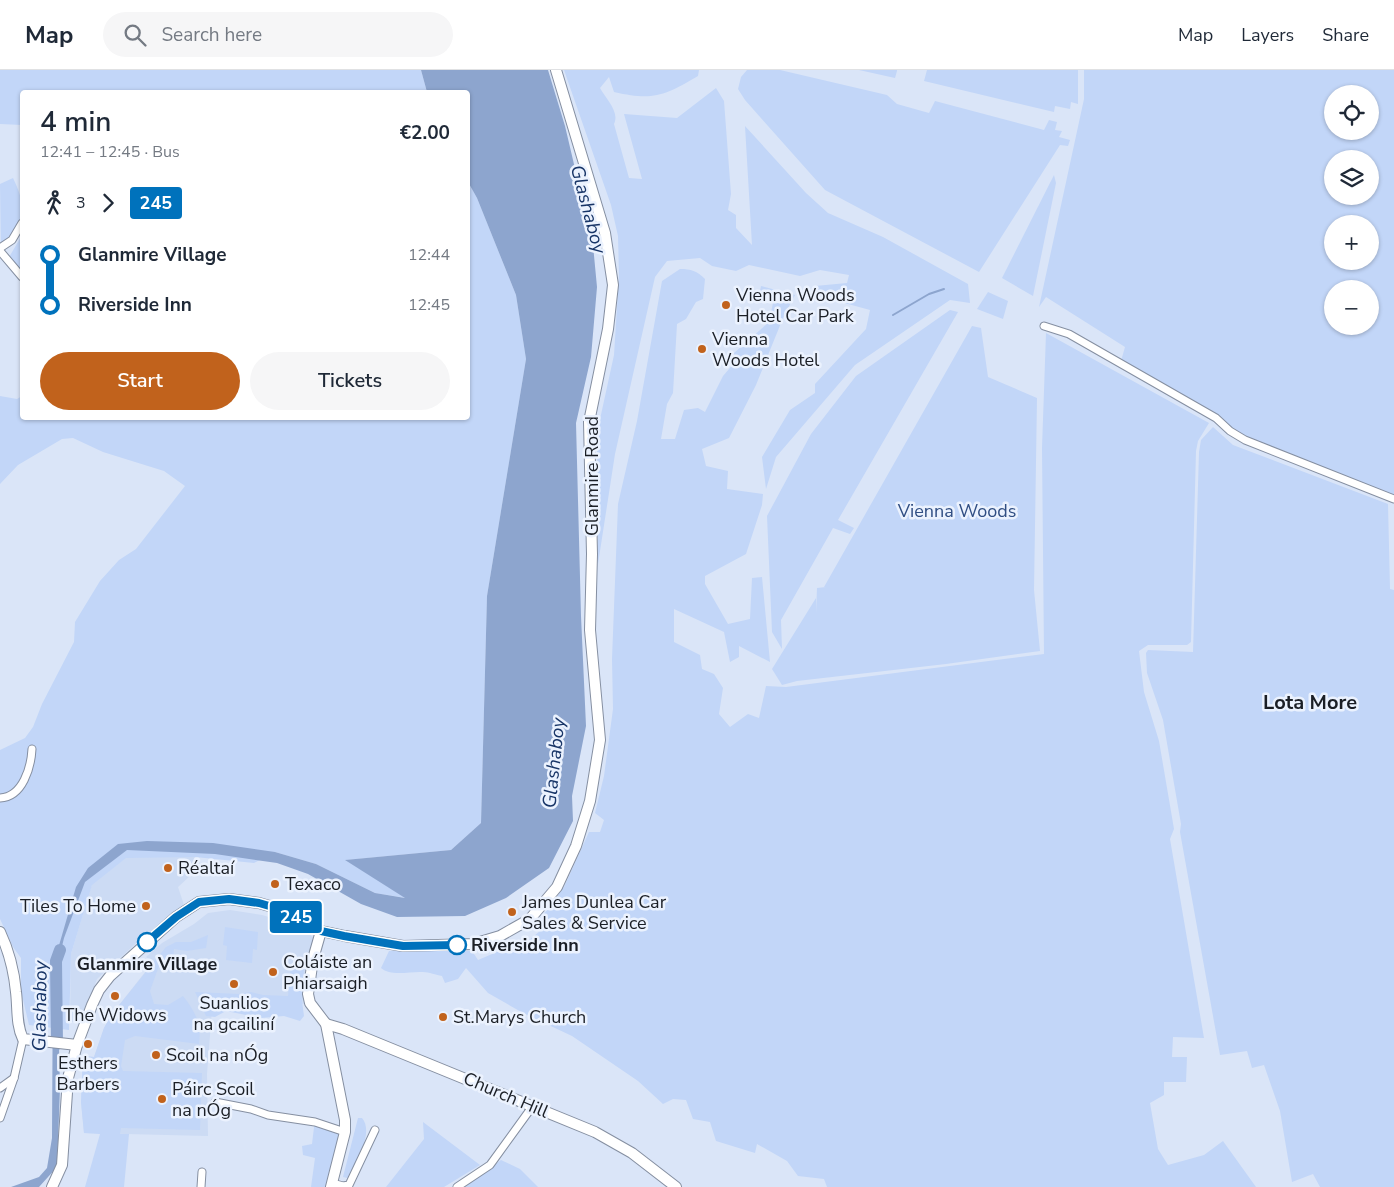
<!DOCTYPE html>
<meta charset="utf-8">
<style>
:root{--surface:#fff;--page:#f6f6f7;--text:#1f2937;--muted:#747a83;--line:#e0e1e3;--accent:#c1621c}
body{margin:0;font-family:"Nunito Sans",sans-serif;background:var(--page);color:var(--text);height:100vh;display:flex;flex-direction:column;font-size:19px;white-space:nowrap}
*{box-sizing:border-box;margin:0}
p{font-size:16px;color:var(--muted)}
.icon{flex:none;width:28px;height:28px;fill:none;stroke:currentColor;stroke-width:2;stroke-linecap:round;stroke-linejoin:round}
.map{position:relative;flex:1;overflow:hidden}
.details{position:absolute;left:20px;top:20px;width:450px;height:330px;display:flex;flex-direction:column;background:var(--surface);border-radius:5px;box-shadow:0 1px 4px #0004}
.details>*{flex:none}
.badge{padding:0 10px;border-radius:4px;font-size:18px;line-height:32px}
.tools{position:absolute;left:1324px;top:15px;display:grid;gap:10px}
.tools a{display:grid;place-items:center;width:55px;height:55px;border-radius:50%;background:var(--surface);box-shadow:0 1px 4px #0004;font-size:25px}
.map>.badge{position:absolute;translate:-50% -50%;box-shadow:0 0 0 2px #fff}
.legs{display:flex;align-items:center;gap:8px;height:55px;padding:0 20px;font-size:16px}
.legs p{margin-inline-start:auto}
.headline{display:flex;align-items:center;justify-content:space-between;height:85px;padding:0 20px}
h1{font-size:28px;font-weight:600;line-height:38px}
.action{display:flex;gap:10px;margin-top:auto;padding:10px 20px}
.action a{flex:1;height:58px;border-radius:30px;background:var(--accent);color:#fff;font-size:20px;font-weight:600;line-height:58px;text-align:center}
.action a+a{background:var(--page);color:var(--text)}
ul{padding:0 20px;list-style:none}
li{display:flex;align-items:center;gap:18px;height:50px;font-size:19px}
li i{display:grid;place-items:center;width:8px;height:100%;margin:0 6px;background:currentColor}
li i::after{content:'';width:12px;height:12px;margin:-6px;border:4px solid;border-radius:50%;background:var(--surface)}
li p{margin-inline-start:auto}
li:first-child i{background:linear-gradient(#0000 50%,currentColor 0)}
li:last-child i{background:linear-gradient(currentColor 50%,#0000 0)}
header{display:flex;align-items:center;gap:30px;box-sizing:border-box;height:70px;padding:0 25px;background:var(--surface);border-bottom:1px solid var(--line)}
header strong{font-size:24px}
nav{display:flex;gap:28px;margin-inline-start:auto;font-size:18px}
.search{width:350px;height:45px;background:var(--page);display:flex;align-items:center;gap:12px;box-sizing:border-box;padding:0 18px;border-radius:28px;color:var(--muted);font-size:19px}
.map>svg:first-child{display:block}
.built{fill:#ccdbf4}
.green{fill:#c2d6f8;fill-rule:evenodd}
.water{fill:#8da5ce}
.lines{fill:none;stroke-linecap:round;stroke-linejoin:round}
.stream{stroke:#8da5ce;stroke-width:2}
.river{stroke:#8da5ce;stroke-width:12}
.street-casing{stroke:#858fa1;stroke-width:9}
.secondary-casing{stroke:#858fa1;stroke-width:12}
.street{stroke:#fff;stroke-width:7}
.secondary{stroke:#fff;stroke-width:10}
.line-1-casing{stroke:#fff;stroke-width:11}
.line-1{stroke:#0072bc;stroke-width:8}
.poi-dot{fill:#c1621c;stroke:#ebf2fe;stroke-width:2}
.stop-1-dot{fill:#fff;stroke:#0072bc;stroke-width:2.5}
.labels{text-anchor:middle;stroke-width:5;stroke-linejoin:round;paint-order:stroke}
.poi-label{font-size:18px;fill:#1b1f26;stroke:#ebf2fe;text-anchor:start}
.street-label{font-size:18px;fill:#1b1f26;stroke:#ebf2fe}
.park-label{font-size:18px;fill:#304e83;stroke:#ebf2fe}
.stop-label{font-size:18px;font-weight:bold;fill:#1b1f26;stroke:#ebf2fe;text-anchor:start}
.water-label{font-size:19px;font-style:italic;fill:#183567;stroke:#ebf2fe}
.quarter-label{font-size:20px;font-weight:bold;fill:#1b1f26;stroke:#ebf2fe}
</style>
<header>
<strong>Map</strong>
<div class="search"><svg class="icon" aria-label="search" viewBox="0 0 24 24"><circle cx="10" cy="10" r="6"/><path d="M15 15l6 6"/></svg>Search here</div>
<nav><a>Map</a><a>Layers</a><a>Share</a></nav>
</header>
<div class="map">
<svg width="1394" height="1117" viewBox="0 0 1394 1117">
<rect width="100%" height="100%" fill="#dae5f8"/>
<g class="built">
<polygon points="128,786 195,787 191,805 178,817 184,835 145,865 97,909 81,952 70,952 71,884 92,814"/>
<polygon points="230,840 262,845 289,853 301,858 314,868 304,934 213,927 207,1004 208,1066 84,1063 81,1032 83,986 94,987 104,958 112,944 153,892 146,887 162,873 194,854 208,843"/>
</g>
<g class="green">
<polygon points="0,0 421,0 427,22 22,22 22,55 0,54"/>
<path d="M 564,0 L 699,0 L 698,6 C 664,26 653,31 614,22 L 609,7 L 600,18 C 606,29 620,42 614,54 L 629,108 L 642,109 L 624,44 L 677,48 L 716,18 L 724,31 L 731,124 L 728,140 L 736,145 L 736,158 L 752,175 L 745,56 L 806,123 L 828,143 L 883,167 L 968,214 L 970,233 L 950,230 L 855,295 L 776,387 L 766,419 L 762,387 L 790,340 L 815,323 L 815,314 L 866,259 L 870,240 L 815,225 L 815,216 L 847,213 L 849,205 L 820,200 L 800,206 L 749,195 L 736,201 L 712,196 L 700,188 L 667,191 L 655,207 L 615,384 L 598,494 L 597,363 L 614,285 L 619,206 L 618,166 L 611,135 Z"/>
<polygon points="747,0 780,0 887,25 897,34 929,43 935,31 1044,60 1049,50 1057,52 1055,60 1062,61 1059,67 1070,70 1068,76 1060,75 979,202 825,120 745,30 738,19 741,7"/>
<polygon points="859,0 897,0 897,1 895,8"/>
<polygon points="927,0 1078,0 1078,34 1071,32 1070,39 1055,36 1054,42 924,11"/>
<path d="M 1084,0 L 1394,0 L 1394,429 L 1230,362 L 1217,348 L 1121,291 L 1125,277 L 1046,227 L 1039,237 L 1084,29 ZM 1332,24 L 1370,24 L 1370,61 L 1332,61 ZM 1332,89 L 1370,89 L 1370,126 L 1332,126 ZM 1332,154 L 1370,154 L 1370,191 L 1332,191 ZM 1332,219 L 1370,219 L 1370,256 L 1332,256 Z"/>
<polygon points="1054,105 1056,113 1033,226 1002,208"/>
<path d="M 13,108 C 30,143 22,153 1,183 L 0,114 Z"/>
<polygon points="468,112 477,128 516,225 526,289 487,526 481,753 451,780 346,790 406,828 375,823 316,794 275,782 254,793 195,787 126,788 92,815 71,884 69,960 29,955 21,921 21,888 13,877 0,849 0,680 25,668 33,657 42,634 74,572 75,552 100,511 119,490 136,479 185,416 164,401 103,382 73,368 62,369 18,395 0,414 0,326 17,329 22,326 22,348 468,348"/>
<polygon points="22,165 22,204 8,189"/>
<path d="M 680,199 C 691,199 697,201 705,209 L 703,229 L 696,232 L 686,249 L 677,254 L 673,323 L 667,334 L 661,369 L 675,369 L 684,340 L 698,338 L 705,342 L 723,306 L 735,292 L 734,283 L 769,252 L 773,233 L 760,221 L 761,216 L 795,225 L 783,248 L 756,315 L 729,368 L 702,379 L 706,396 L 728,401 L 727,419 L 763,424 L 762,435 L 746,484 L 705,506 L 705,514 L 728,554 L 750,549 L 752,508 L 762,507 L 770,592 L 739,576 L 739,587 L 730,592 L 724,562 L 674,539 L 674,572 L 700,585 L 702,599 L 714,604 L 723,618 L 719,644 L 730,657 L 748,644 L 759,648 L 766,616 L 786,617 L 1044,584 L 1042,378 L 1046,263 L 1209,353 L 1198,371 L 1196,381 L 1191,572 L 1187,575 L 1148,575 L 1139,581 L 1144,622 L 1159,671 L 1174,759 L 1170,769 L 1204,968 L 1173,967 L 1172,987 L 1187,987 L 1186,1012 L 1164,1012 L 1164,1025 L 1150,1033 L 1158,1079 L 1168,1095 L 1204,1085 L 1223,1071 L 1256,1117 L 827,1117 L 824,1109 L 798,1106 L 787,1091 L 757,1074 L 755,1083 L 716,1071 L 710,1052 L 693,1049 L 686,1030 L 673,1029 L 663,1034 L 638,1011 L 572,966 L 523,943 L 488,923 L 466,898 L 458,909 L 445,913 L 442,906 C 436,905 429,902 423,902 C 411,901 391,907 381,898 L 389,881 L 472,881 L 478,890 L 504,879 L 514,870 L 523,875 L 551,852 L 544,844 L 564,817 L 589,762 L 600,762 L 604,750 L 595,743 L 604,706 L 613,639 L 612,589 L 618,434 L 637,351 L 662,211 Z"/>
<polygon points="988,222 1008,231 1003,249 977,239"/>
<polygon points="950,240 958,242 838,450 854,458 850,464 833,458 781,550 782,579 772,562 767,446 811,364 856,306"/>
<polygon points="972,256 981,258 988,307 1037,328 1034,520 1040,581 946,594 797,611 782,615 772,599 816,528 816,543 817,518 826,517 824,517"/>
<polygon points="1213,357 1233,375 1388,434 1390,519 1394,520 1394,1117 1320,1117 1313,1104 1292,1112 1280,1041 1264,995 1252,998 1247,981 1220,985 1180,762 1181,754 1163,650 1147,603 1146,583 1148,580 1193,582 1199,382 1201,370"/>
<polygon points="225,857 258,862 257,880 253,879 252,893 226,890 227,876 223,875"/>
<path d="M 208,865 L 206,878 L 187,881 L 174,879 L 173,888 L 183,893 L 185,900 L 160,893 L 150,921 L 154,934 L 168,935 L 183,926 C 195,941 202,954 199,974 L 135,966 L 125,970 L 121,996 L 123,1001 L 202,1003 L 200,1060 L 121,1058 L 120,1064 L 129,1064 L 124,1117 L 85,1117 L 100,1064 L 84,1063 L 81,1032 L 83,986 L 94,987 L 104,958 L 112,944 L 166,877 L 176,872 L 191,872 Z"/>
<polygon points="298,895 304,899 302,931 304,946 300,951 284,946 261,948 226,941 215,947 206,946 195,922 239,924 251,922 263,925 288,926 291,896"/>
<path d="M 358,1048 L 362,1048 C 374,1062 357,1090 351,1105 L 347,1108 L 343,1107 Z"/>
<polygon points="315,1049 339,1056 340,1068 328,1117 311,1117 315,1088 303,1085 302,1076 312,1074"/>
<polygon points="423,1052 480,1095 444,1117 386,1117 424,1069"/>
<polygon points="501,1090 520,1099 538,1117 465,1117"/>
</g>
<polygon class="water" points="421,0 548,0 565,56 593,175 597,217 591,287 576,353 581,546 586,656 572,726 573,751 549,798 506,828 465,846 397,847 361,834 308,804 277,793 215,784 127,780 85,812 64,868 57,897 60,1018 57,1097 39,1117 11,1117 39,1107 47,1098 52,1068 53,896 76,817 88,798 118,774 147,771 213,773 275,782 316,794 375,823 405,828 345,790 451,780 481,753 487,526 526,289 516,225 477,128 468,112 468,22 427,22"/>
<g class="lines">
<polyline class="stream" points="893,245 929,224 944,219"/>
<polyline class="river" points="57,974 56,891 60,880"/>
<g class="street-casing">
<g id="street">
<polyline points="0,178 12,170 22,153"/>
<polyline points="0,181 22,207"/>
<polyline points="1044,256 1069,264 1216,348 1230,361 1245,370 1394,429"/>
<path d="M 0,728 C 23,727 31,697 32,679"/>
<polyline points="0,1018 14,1008"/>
<polyline points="215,1032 251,1039 268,1045 315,1052 345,1062"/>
<polyline points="0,1048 14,1008 23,969"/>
<polyline points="332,1113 343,1116 349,1115 375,1060"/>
<polyline points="201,1117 202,1102"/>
<polyline points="457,1117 490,1095 532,1037"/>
</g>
</g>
<g class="secondary-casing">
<g id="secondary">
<polyline points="321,861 313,889 308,924 310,933 326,954 345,1050 345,1062 331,1117"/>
<path d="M 0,862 C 9,881 14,901 16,922 C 18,938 16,955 23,969 L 77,975"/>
<polyline points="326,954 343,959 595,1062 632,1083 676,1117"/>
<polyline points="52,1117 62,1095 68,1008 77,975 92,935 99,920 110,906 176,847 199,832 229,829 259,833 283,840 321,861 345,866 403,876 473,874 500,866 530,849 557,817 576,776 590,731 600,670 590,560 592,484 589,352 608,259 613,215 605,163 556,0"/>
</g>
</g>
<use href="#street" class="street"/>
<use href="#secondary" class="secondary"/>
</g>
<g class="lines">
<g class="line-1-casing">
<polyline id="line-1" points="147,872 176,847 199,832 229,829 259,833 283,840 321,861 344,866 403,876 457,875"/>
</g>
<use href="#line-1" class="line-1"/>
</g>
<g class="poi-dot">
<circle cx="726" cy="235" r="5"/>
<circle cx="702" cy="279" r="5"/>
<circle cx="168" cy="798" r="5"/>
<circle cx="275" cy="814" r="5"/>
<circle cx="146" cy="836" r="5"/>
<circle cx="512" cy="842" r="5"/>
<circle cx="273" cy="902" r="5"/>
<circle cx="234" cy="914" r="5"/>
<circle cx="115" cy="926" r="5"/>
<circle cx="443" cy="947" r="5"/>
<circle cx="88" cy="974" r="5"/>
<circle cx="156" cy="985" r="5"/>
<circle cx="162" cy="1029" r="5"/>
</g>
<g class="stop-1-dot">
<circle cx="147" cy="872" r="9"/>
<circle cx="457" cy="875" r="9"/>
</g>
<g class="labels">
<g class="poi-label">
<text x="736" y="231">Vienna Woods<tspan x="736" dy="21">Hotel Car Park</tspan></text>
<text x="712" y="275">Vienna<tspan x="712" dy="21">Woods Hotel</tspan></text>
<text x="178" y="804">Réaltaí</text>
<text x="285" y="820">Texaco</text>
<text x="522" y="838">James Dunlea Car<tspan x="522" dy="21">Sales &amp; Service</tspan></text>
<text x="136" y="842" text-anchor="end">Tiles To Home</text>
<text x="283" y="898">Coláiste an<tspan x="283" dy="21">Phiarsaigh</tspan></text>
<text x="234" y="939" text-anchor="middle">Suanlios<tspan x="234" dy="21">na gcailiní</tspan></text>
<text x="115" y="951" text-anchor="middle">The Widows</text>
<text x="453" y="953">St.Marys Church</text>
<text x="166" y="991">Scoil na nÓg</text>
<text x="88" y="999" text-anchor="middle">Esthers<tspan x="88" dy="21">Barbers</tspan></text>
<text x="172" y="1025">Páirc Scoil<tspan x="172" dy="21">na nÓg</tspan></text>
</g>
<g class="street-label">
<text transform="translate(592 406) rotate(-90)" y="6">Glanmire Road</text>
<text transform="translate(506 1025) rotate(23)" y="6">Church Hill</text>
</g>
<g class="park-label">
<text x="957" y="447">Vienna Woods</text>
</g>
<g class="stop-label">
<text x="471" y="881">Riverside Inn</text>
<text x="147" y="900" text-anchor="middle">Glanmire Village</text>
</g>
<g class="water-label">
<text transform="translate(589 139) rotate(75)" y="7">Glashaboy</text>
<text transform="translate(553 693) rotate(-84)" y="7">Glashaboy</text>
<text transform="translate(39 936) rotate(-89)" y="7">Glashaboy</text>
</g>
<g class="quarter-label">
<text x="1310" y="639">Lota More</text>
</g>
</g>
</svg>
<div class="tools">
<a><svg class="icon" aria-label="locate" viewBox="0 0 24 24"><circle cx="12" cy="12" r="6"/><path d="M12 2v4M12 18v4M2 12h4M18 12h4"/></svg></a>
<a><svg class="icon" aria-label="layers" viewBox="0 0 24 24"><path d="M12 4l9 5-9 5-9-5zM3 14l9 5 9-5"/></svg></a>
<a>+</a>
<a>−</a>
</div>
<b class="badge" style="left:296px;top:847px;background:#0072bc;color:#fff">245</b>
<section class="details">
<div class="headline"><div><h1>4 min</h1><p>12:41 – 12:45 · Bus</p></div><b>€2.00</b></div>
<div class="legs"><svg class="icon" aria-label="walk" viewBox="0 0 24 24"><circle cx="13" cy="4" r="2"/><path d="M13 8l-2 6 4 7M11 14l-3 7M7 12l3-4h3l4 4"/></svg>3<svg class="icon" aria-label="forward" viewBox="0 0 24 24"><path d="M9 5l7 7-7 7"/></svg><b class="badge" style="background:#0072bc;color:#fff">245</b></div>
<ul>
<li><i style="color:#0072bc"></i><b>Glanmire Village</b><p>12:44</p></li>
<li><i style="color:#0072bc"></i><b>Riverside Inn</b><p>12:45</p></li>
</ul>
<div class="action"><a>Start</a><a>Tickets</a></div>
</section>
</div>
